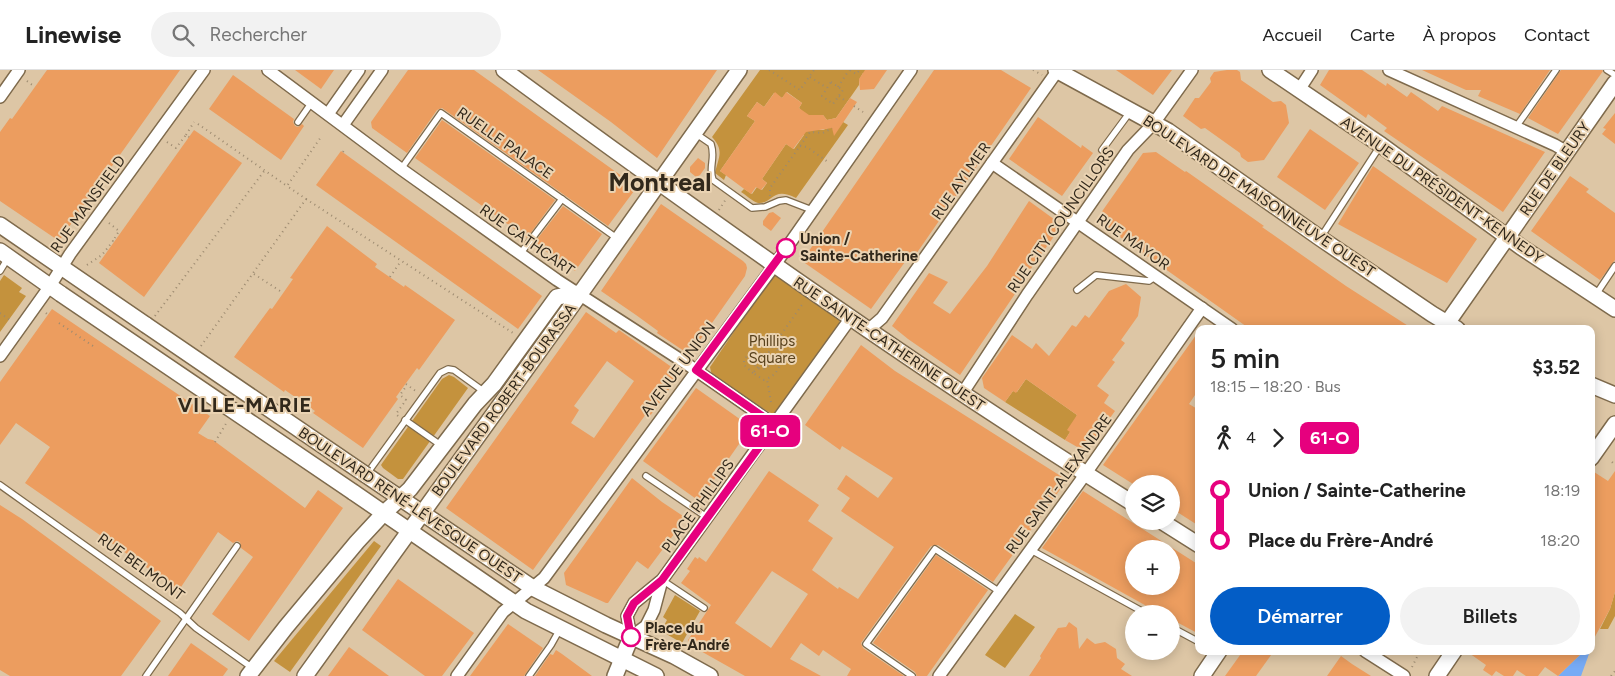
<!DOCTYPE html>
<html lang="fr">
<meta charset="utf-8">
<style>
:root{--surface:#fff;--page:#f2f2f2;--text:#222;--muted:#767676;--line:#e0e0e0;--accent:#035dc6}
body{margin:0;font-family:Figtree,sans-serif;background:var(--page);color:var(--text);height:100vh;display:flex;flex-direction:column;font-size:19px;white-space:nowrap}
*{box-sizing:border-box;margin:0}
p{font-size:16px;color:var(--muted)}
.icon{flex:none;width:28px;height:28px;fill:none;stroke:currentColor;stroke-width:2;stroke-linecap:round;stroke-linejoin:round}
.map{position:relative;flex:1;overflow:hidden}
.details{position:absolute;left:1195px;top:255px;width:400px;height:330px;display:flex;flex-direction:column;background:var(--surface);border-radius:10px;box-shadow:0 2px 12px #0003}
.details>*{flex:none}
.badge{padding:0 10px;border-radius:8px;font-size:18px;line-height:32px}
.tools{position:absolute;left:1125px;top:405px;display:grid;gap:10px}
.tools a{display:grid;place-items:center;width:55px;height:55px;border-radius:50%;background:var(--surface);box-shadow:0 2px 12px #0003;font-size:25px}
.map>.badge{position:absolute;translate:-50% -50%;box-shadow:0 0 0 2px #fff}
.legs{display:flex;align-items:center;gap:8px;height:55px;padding:0 15px;font-size:16px}
.legs p{margin-inline-start:auto}
.summary{display:flex;align-items:center;justify-content:space-between;height:85px;padding:0 15px}
h1{font-size:28px;font-weight:600;line-height:38px}
.action{display:flex;gap:10px;margin-top:auto;padding:10px 15px}
.action a{flex:1;height:58px;border-radius:30px;background:var(--accent);color:#fff;font-size:20px;font-weight:600;line-height:58px;text-align:center}
.action a+a{background:var(--page);color:var(--text)}
ul{padding:0 15px;list-style:none}
li{display:flex;align-items:center;gap:18px;height:50px;font-size:19px}
li i{display:grid;place-items:center;width:8px;height:100%;margin:0 6px;background:currentColor}
li i::after{content:'';width:12px;height:12px;margin:-6px;border:4px solid;border-radius:50%;background:var(--surface)}
li p{margin-inline-start:auto}
li:first-child i{background:linear-gradient(#0000 50%,currentColor 0)}
li:last-child i{background:linear-gradient(currentColor 50%,#0000 0)}
header{display:flex;align-items:center;gap:30px;box-sizing:border-box;height:70px;padding:0 25px;background:var(--surface);border-bottom:1px solid var(--line)}
header strong{font-size:24px}
nav{display:flex;gap:28px;margin-inline-start:auto;font-size:18px}
.search{width:350px;height:45px;background:var(--page);display:flex;align-items:center;gap:12px;box-sizing:border-box;padding:0 18px;border-radius:28px;color:var(--muted);font-size:19px}
.map>svg:first-child{display:block}
.green{fill:#c4923d}
.water{fill:#77abf5}
.building{fill:#ec9d5f;fill-rule:evenodd}
.lines{fill:none;stroke-linecap:round;stroke-linejoin:round}
.lane-casing{stroke:#7e6a4c;stroke-width:8}
.street-casing{stroke:#7e6a4c;stroke-width:14}
.secondary-casing{stroke:#7e6a4c;stroke-width:18}
.path{stroke:#9c8a70;stroke-width:2;stroke-dasharray:1 4;stroke-linecap:butt}
.lane{stroke:#fff;stroke-width:5.5}
.street{stroke:#fff;stroke-width:11}
.secondary{stroke:#fff;stroke-width:15}
.secondary-bridge-casing{stroke:#7e6a4c;stroke-width:18;stroke-linecap:butt}
.secondary-bridge{stroke:#fff;stroke-width:15}
.line-1-casing{stroke:#fff;stroke-width:11}
.line-1{stroke:#e6007e;stroke-width:8}
.stop-1-dot{fill:#fff;stroke:#e6007e;stroke-width:2.5}
.labels{text-anchor:middle;stroke-width:4;stroke-linejoin:round;paint-order:stroke}
.street-label{font-size:15px;fill:#31281b;stroke:#ead3b2}
.stop-label{font-size:15px;font-weight:bold;fill:#31281b;stroke:#ead3b2;text-anchor:start}
.park-label{font-size:15px;fill:#58411c;stroke:#ead3b2}
.district-label{font-size:20px;font-weight:bold;letter-spacing:1px;fill:#31281b;stroke:#ead3b2}
.town-label{font-size:25px;font-weight:bold;fill:#31281b;stroke:#ead3b2}
</style>
<header>
<strong>Linewise</strong>
<div class="search"><svg class="icon" aria-label="search" viewBox="0 0 24 24"><circle cx="10" cy="10" r="6"/><path d="M15 15l6 6"/></svg>Rechercher</div>
<nav><a>Accueil</a><a>Carte</a><a>À propos</a><a>Contact</a></nav>
</header>
<div class="map">
<svg width="1615" height="606" viewBox="0 0 1615 606">
<rect width="100%" height="100%" fill="#ddc6a5"/>
<g class="green">
<path d="M 760,0 L 865,0 L 869,3 L 863,3 L 859,10 L 859,15 L 836,48 L 827,50 L 823,45 L 811,51 L 799,38 L 802,33 L 787,22 L 782,28 L 774,23 L 764,37 L 757,32 L 747,46 L 755,51 L 720,101 L 726,105 L 724,110 L 715,103 C 718,88 725,81 712,67 Z"/>
<path d="M 843,52 L 848,55 L 796,128 C 772,116 773,134 758,133 C 753,132 746,125 741,122 L 744,119 L 752,124 L 757,117 L 762,120 L 767,113 L 762,109 L 786,74 L 794,79 L 804,65 L 798,60 L 823,60 Z"/>
<polygon points="774,203 839,248 840,254 776,343 773,344 767,341 713,305 711,302 710,297"/>
<polygon points="4,205 22,218 19,222 26,226 0,262 0,211"/>
<polygon points="449,305 454,307 468,318 403,409 398,409 383,398 381,395 383,392 442,309"/>
<polygon points="1026,309 1077,345 1070,362 1065,370 1005,332 1013,321 1017,322"/>
<polygon points="374,471 381,476 290,602 274,591"/>
<polygon points="1615,522 1615,546 1608,559 1600,559 1610,539"/>
<polygon points="675,525 700,541 682,573 661,561 667,550 663,547"/>
<polygon points="1015,544 1035,557 1005,598 985,585"/>
</g>
<polygon class="water" points="1584,581 1589,584 1581,606 1558,606"/>
<g class="building">
<polygon points="47,0 180,0 59,171 0,131 0,62 10,48 12,49"/>
<polygon points="295,0 334,0 321,19"/>
<polygon points="408,0 474,0 637,117 608,156 442,38 437,40 407,83 372,58 371,52"/>
<polygon points="538,0 717,0 657,88 611,52"/>
<polygon points="865,0 887,0 874,19 860,20 859,9"/>
<polygon points="934,0 1001,0 1031,18 914,187 910,185 871,239 802,191"/>
<polygon points="1116,0 1172,0 1153,25"/>
<polygon points="1227,0 1237,0 1240,2 1241,10 1273,32 1281,31 1286,35 1289,53 1264,90 1248,92 1241,87 1240,83 1205,58 1201,59 1183,46 1195,28 1199,28 1211,12 1210,8 1214,2"/>
<polygon points="1329,0 1362,0 1386,16 1387,13 1407,27 1411,22 1438,41 1442,36 1545,82 1503,142 1384,61 1387,58 1368,44 1366,48 1320,15"/>
<polygon points="1422,0 1550,0 1520,44 1478,26 1481,20 1466,20"/>
<polygon points="1561,0 1602,0 1603,1 1558,64 1528,48"/>
<polygon points="233,5 294,49 293,52 295,56 298,57 302,54 304,56 281,90 209,39"/>
<polygon points="775,22 782,28 786,22 802,33 799,38 809,45 823,45 827,50 836,48 850,28 857,32 834,66 832,58 806,62 793,79 786,74 762,109 767,113 761,120 756,117 751,124 720,101 755,51 747,46 757,32 764,37"/>
<polygon points="1615,43 1615,74 1602,64 1606,59 1603,58"/>
<polygon points="1038,47 1081,78 1082,75 1093,83 1062,126 1009,89"/>
<polygon points="442,50 555,130 527,168 415,88"/>
<polygon points="1310,59 1359,93 1325,140 1277,107"/>
<polygon points="194,60 242,93 144,227 99,193"/>
<polygon points="341,81 542,226 518,259 316,115"/>
<polygon points="1156,82 1185,102 1186,101 1264,156 1262,157 1346,216 1413,259 1250,259 1096,150 1143,83"/>
<polygon points="698,88 705,93 705,98 700,105 696,107 690,102 690,97"/>
<polygon points="1373,96 1477,169 1447,213 1338,154"/>
<polygon points="1570,106 1589,119 1586,122 1615,143 1615,190 1600,210 1531,161"/>
<polygon points="1029,131 1062,155 1018,217 1019,218 960,305 908,269 892,256 929,203 948,212 933,233 950,244 987,196"/>
<polygon points="661,134 743,191 746,194 747,198 745,206 693,280 690,281 684,281 657,263 658,261 636,245 601,221"/>
<polygon points="563,136 602,164 575,201 534,173"/>
<polygon points="773,142 781,148 771,161 763,155 763,151 769,143"/>
<polygon points="327,156 377,194 375,197 404,217 405,215 455,250 419,300 417,298 396,327 398,329 363,378 313,343 315,341 285,320 284,322 234,287 270,238 272,239 293,209 290,208"/>
<polygon points="1126,214 1141,227 1138,246 1121,270 1125,273 1112,290 1115,292 1097,316 1109,325 1104,333 1115,341 1089,377 1079,378 1065,370 1070,362 1067,360 1077,345 1026,309 1016,323 1013,321 1005,332 984,318 982,308 1012,265 1032,279 1036,273 1049,286 1072,255 1076,257 1085,245 1089,248 1109,221"/>
<polygon points="52,239 210,346 198,363 208,369 213,370 305,438 318,420 343,438 249,571 212,544 253,487 241,478 240,472 237,471 233,473 218,462 179,520 25,413 50,377 16,353 0,375 0,312"/>
<path d="M 586,242 L 616,263 L 619,260 L 673,298 L 675,311 L 650,346 L 646,344 L 533,500 L 446,438 ZM 607,291 L 634,311 L 594,368 L 571,353 L 579,340 L 574,336 Z"/>
<polygon points="1199,261 1199,319 1189,334 1199,340 1199,456 1171,438 1171,414 1133,414 1103,395"/>
<path d="M 861,275 L 895,301 L 1067,410 L 993,512 L 938,475 L 931,476 L 861,573 L 863,578 L 904,606 L 847,606 L 851,599 L 823,580 L 819,586 L 801,573 L 790,589 L 821,606 L 745,606 L 690,575 L 688,570 L 711,535 L 681,513 L 690,501 L 687,499 L 695,487 L 698,489 L 699,487 L 706,492 L 769,401 L 819,435 L 808,451 L 833,468 L 812,500 L 838,519 L 839,517 L 858,529 L 894,477 L 841,441 L 850,428 L 837,419 L 846,405 L 878,428 L 893,408 L 842,376 L 840,380 L 805,355 ZM 772,501 L 808,524 L 771,578 L 735,553 Z"/>
<polygon points="696,318 751,357 699,431 643,391"/>
<polygon points="1591,400 1608,411 1615,401 1615,522 1610,539 1591,574"/>
<polygon points="632,408 662,432 686,448 648,499 637,491 608,533 606,533 566,515 564,503"/>
<path d="M 1083,421 L 1199,495 L 1199,564 L 1171,549 L 1171,544 L 1161,544 L 1042,478 ZM 1134,479 L 1171,479 L 1171,516 L 1134,516 Z"/>
<polygon points="0,435 22,449 161,551 121,606 10,606 0,600"/>
<polygon points="936,485 988,520 927,606 917,606 915,602 873,573"/>
<polygon points="398,509 474,563 442,606 425,606 362,560"/>
<polygon points="1069,552 1077,558 1079,579 1087,568 1095,574 1105,572 1116,579 1117,588 1125,594 1121,599 1132,606 1029,606 1041,588 1040,586 1058,558 1066,557"/>
<polygon points="508,554 543,578 524,606 470,606"/>
<polygon points="191,573 228,599 223,606 168,606"/>
<polygon points="349,577 389,606 328,606"/>
<polygon points="556,580 562,584 592,606 535,606 550,584 553,585"/>
<polygon points="1243,581 1274,581 1256,606 1225,606"/>
<polygon points="1466,581 1584,581 1558,606 1545,597 1538,606 1526,606 1517,600 1513,606 1504,606 1496,601 1492,606 1483,600 1486,595"/>
<polygon points="1341,586 1352,594 1371,606 1327,606"/>
</g>
<g class="lines">
<g class="lane-casing">
<g id="lane">
<polyline points="1607,0 1615,5"/>
<polyline points="298,52 312,32"/>
<polyline points="1516,57 1556,0"/>
<path d="M 695,63 L 711,74 C 716,89 708,97 713,110 L 752,138 L 765,137 L 779,131 L 786,130 L 812,140"/>
<polyline points="1102,80 1130,42"/>
<polyline points="401,99 441,43 618,169"/>
<polyline points="1321,167 1380,76"/>
<polyline points="520,184 562,129"/>
<polyline points="0,201 8,188"/>
<polyline points="1077,220 1096,205 1149,211 1156,206"/>
<polyline points="1595,226 1615,196"/>
<polyline points="405,350 442,376"/>
<polyline points="366,405 440,303 448,299 454,300 486,323"/>
<polyline points="646,406 708,448"/>
<polyline points="0,415 180,543 196,558 254,599"/>
<polyline points="1031,480 1147,544"/>
<polyline points="662,510 704,538"/>
<polyline points="1171,557 1199,572"/>
<polyline points="146,606 237,476"/>
<polyline points="529,606 551,575 560,559"/>
<polyline points="912,606 866,574 935,479 1000,522"/>
</g>
</g>
<g class="street-casing">
<g id="street">
<polyline points="268,0 401,99 557,210 684,292 775,355"/>
<polyline points="1389,0 1555,75 1567,82"/>
<polyline points="1299,20 1312,0"/>
<polyline points="0,27 19,0"/>
<polyline points="328,44 359,0"/>
<polyline points="343,55 382,0"/>
<polyline points="992,93 1232,259"/>
<polyline points="867,261 882,248 1058,0"/>
<polyline points="0,286 50,216 70,184 204,0"/>
<polyline points="962,324 1027,225 1128,80 1154,53 1192,0"/>
<polyline points="662,510 654,540 646,556 631,567 627,546 634,533 662,510 850,249"/>
<polyline points="1365,581 1404,606"/>
<polyline points="457,606 503,542 544,508 774,196 911,0"/>
<polyline points="939,606 1079,413 1202,238"/>
</g>
</g>
<g class="secondary-casing">
<g id="secondary">
<path d="M 504,0 C 710,151 917,299 1134,434"/>
<polyline points="1056,0 1168,61 1320,168 1432,244 1457,259"/>
<polyline points="1270,0 1381,75 1521,177 1615,239"/>
<polyline points="0,155 146,255"/>
<polyline points="0,181 61,224"/>
<polyline points="1443,259 1615,13"/>
<polyline points="1591,315 1615,325"/>
<polyline points="1591,388 1615,354"/>
<polyline points="366,405 533,518 606,555 674,586 710,606"/>
<polyline points="353,422 526,541 656,606"/>
<polyline points="1161,451 1199,475"/>
<polyline points="248,606 286,557 357,472 383,444 410,419 475,334 494,314 557,227 579,223"/>
<polyline points="305,606 570,238 739,0"/>
<polyline points="615,606 631,567"/>
<polyline points="1202,606 1219,581"/>
<polyline points="1437,606 1454,581"/>
</g>
</g>
<g class="path">
<polyline points="769,0 800,20 814,0"/>
<polyline points="850,0 856,4 860,0"/>
<polyline points="1033,0 1042,5"/>
<polyline points="810,7 827,18"/>
<polyline points="27,11 35,17"/>
<polygon points="831,12 843,20 833,34 822,26"/>
<polyline points="838,17 849,0"/>
<polyline points="839,26 847,32"/>
<polyline points="854,36 863,42"/>
<polyline points="198,54 287,116 321,67"/>
<polyline points="186,65 194,52"/>
<polyline points="167,72 176,78 186,65 189,67"/>
<polyline points="800,76 807,77 828,92"/>
<polyline points="343,82 346,78"/>
<polyline points="770,126 770,118 810,62 823,63 832,58"/>
<polyline points="306,129 513,263"/>
<polyline points="719,140 726,129"/>
<polyline points="109,153 119,161 113,171"/>
<polyline points="87,195 102,185 113,171 115,173"/>
<polyline points="254,204 283,223"/>
<polyline points="390,207 401,191"/>
<polyline points="0,243 10,250"/>
<polyline points="46,243 48,245"/>
<polyline points="155,246 265,100"/>
<polyline points="59,253 93,276"/>
<polyline points="201,276 306,129 287,116"/>
<circle cx="762" cy="291" r="8"/>
<polyline points="758,297 753,303 764,310 767,309"/>
<polyline points="753,303 744,295 744,290 759,270 762,269 773,276 767,285"/>
<polyline points="406,314 417,322"/>
<polyline points="771,332 767,309 775,304 782,292 780,282 773,276 804,232"/>
<polyline points="295,340 301,331"/>
<polyline points="398,346 396,344 406,330 400,325 407,315"/>
<polyline points="215,372 227,352"/>
<polyline points="1612,392 1615,395"/>
<polyline points="1412,597 1420,581"/>
<polyline points="1611,606 1615,601"/>
</g>
<use href="#lane" class="lane"/>
<use href="#street" class="street"/>
<use href="#secondary" class="secondary"/>
<g class="secondary-bridge-casing">
<g id="secondary-bridge">
<polyline points="61,224 353,422"/>
<polyline points="146,255 366,405"/>
</g>
</g>
<use href="#secondary-bridge" class="secondary-bridge"/>
</g>
<g class="lines">
<g class="line-1-casing">
<polyline id="line-1" points="631,567 627,546 634,533 662,510 775,355 696,300 786,178"/>
</g>
<use href="#line-1" class="line-1"/>
</g>
<g class="stop-1-dot">
<circle cx="786" cy="178" r="9"/>
<circle cx="631" cy="567" r="9"/>
</g>
<g class="labels">
<g class="street-label">
<text transform="translate(505 73) rotate(35)" y="5">RUELLE PALACE</text>
<text transform="translate(1555 99) rotate(-55)" y="5">RUE DE BLEURY</text>
<text transform="translate(961 111) rotate(-55)" y="5">RUE AYLMER</text>
<text transform="translate(1442 120) rotate(35)" y="5">AVENUE DU PRÉSIDENT-KENNEDY</text>
<text transform="translate(1259 126) rotate(34)" y="5">BOULEVARD DE MAISONNEUVE OUEST</text>
<text transform="translate(88 134) rotate(-54)" y="5">RUE MANSFIELD</text>
<text transform="translate(1061 150) rotate(-55)" y="5">RUE CITY COUNCILLORS</text>
<text transform="translate(527 170) rotate(35)" y="5">RUE CATHCART</text>
<text transform="translate(1133 172) rotate(35)" y="5">RUE MAYOR</text>
<text transform="translate(889 274) rotate(34)" y="5">RUE SAINTE-CATHERINE OUEST</text>
<text transform="translate(678 299) rotate(-53)" y="5">AVENUE UNION</text>
<text transform="translate(504 330) rotate(-54)" y="5">BOULEVARD ROBERT-BOURASSA</text>
<text transform="translate(1059 414) rotate(-54)" y="5">RUE SAINT-ALEXANDRE</text>
<text transform="translate(410 435) rotate(34)" y="5">BOULEVARD RENÉ-LÉVESQUE OUEST</text>
<text transform="translate(698 436) rotate(-54)" y="5">PLACE PHILLIPS</text>
<text transform="translate(141 497) rotate(36)" y="5">RUE BELMONT</text>
</g>
<g class="stop-label">
<text x="800" y="174">Union /<tspan x="800" dy="17">Sainte-Catherine</tspan></text>
<text x="645" y="563">Place du<tspan x="645" dy="17">Frère-André</tspan></text>
</g>
<g class="park-label">
<text x="772" y="276">Phillips<tspan x="772" dy="17">Square</tspan></text>
</g>
<g class="district-label">
<text x="245" y="342">VILLE-MARIE</text>
</g>
<g class="town-label">
<text x="660" y="121">Montreal</text>
</g>
</g>
</svg>
<div class="tools">
<a><svg class="icon" aria-label="layers" viewBox="0 0 24 24"><path d="M12 4l9 5-9 5-9-5zM3 14l9 5 9-5"/></svg></a>
<a>+</a>
<a>−</a>
</div>
<b class="badge" style="left:770px;top:361px;background:#e6007e;color:#fff">61-O</b>
<section class="details">
<div class="summary"><div><h1>5 min</h1><p>18:15 – 18:20 · Bus</p></div><b>$3.52</b></div>
<div class="legs"><svg class="icon" aria-label="walk" viewBox="0 0 24 24"><circle cx="13" cy="4" r="2"/><path d="M13 8l-2 6 4 7M11 14l-3 7M7 12l3-4h3l4 4"/></svg>4<svg class="icon" aria-label="forward" viewBox="0 0 24 24"><path d="M9 5l7 7-7 7"/></svg><b class="badge" style="background:#e6007e;color:#fff">61-O</b></div>
<ul>
<li><i style="color:#e6007e"></i><b>Union / Sainte-Catherine</b><p>18:19</p></li>
<li><i style="color:#e6007e"></i><b>Place du Frère-André</b><p>18:20</p></li>
</ul>
<div class="action"><a>Démarrer</a><a>Billets</a></div>
</section>
</div>
